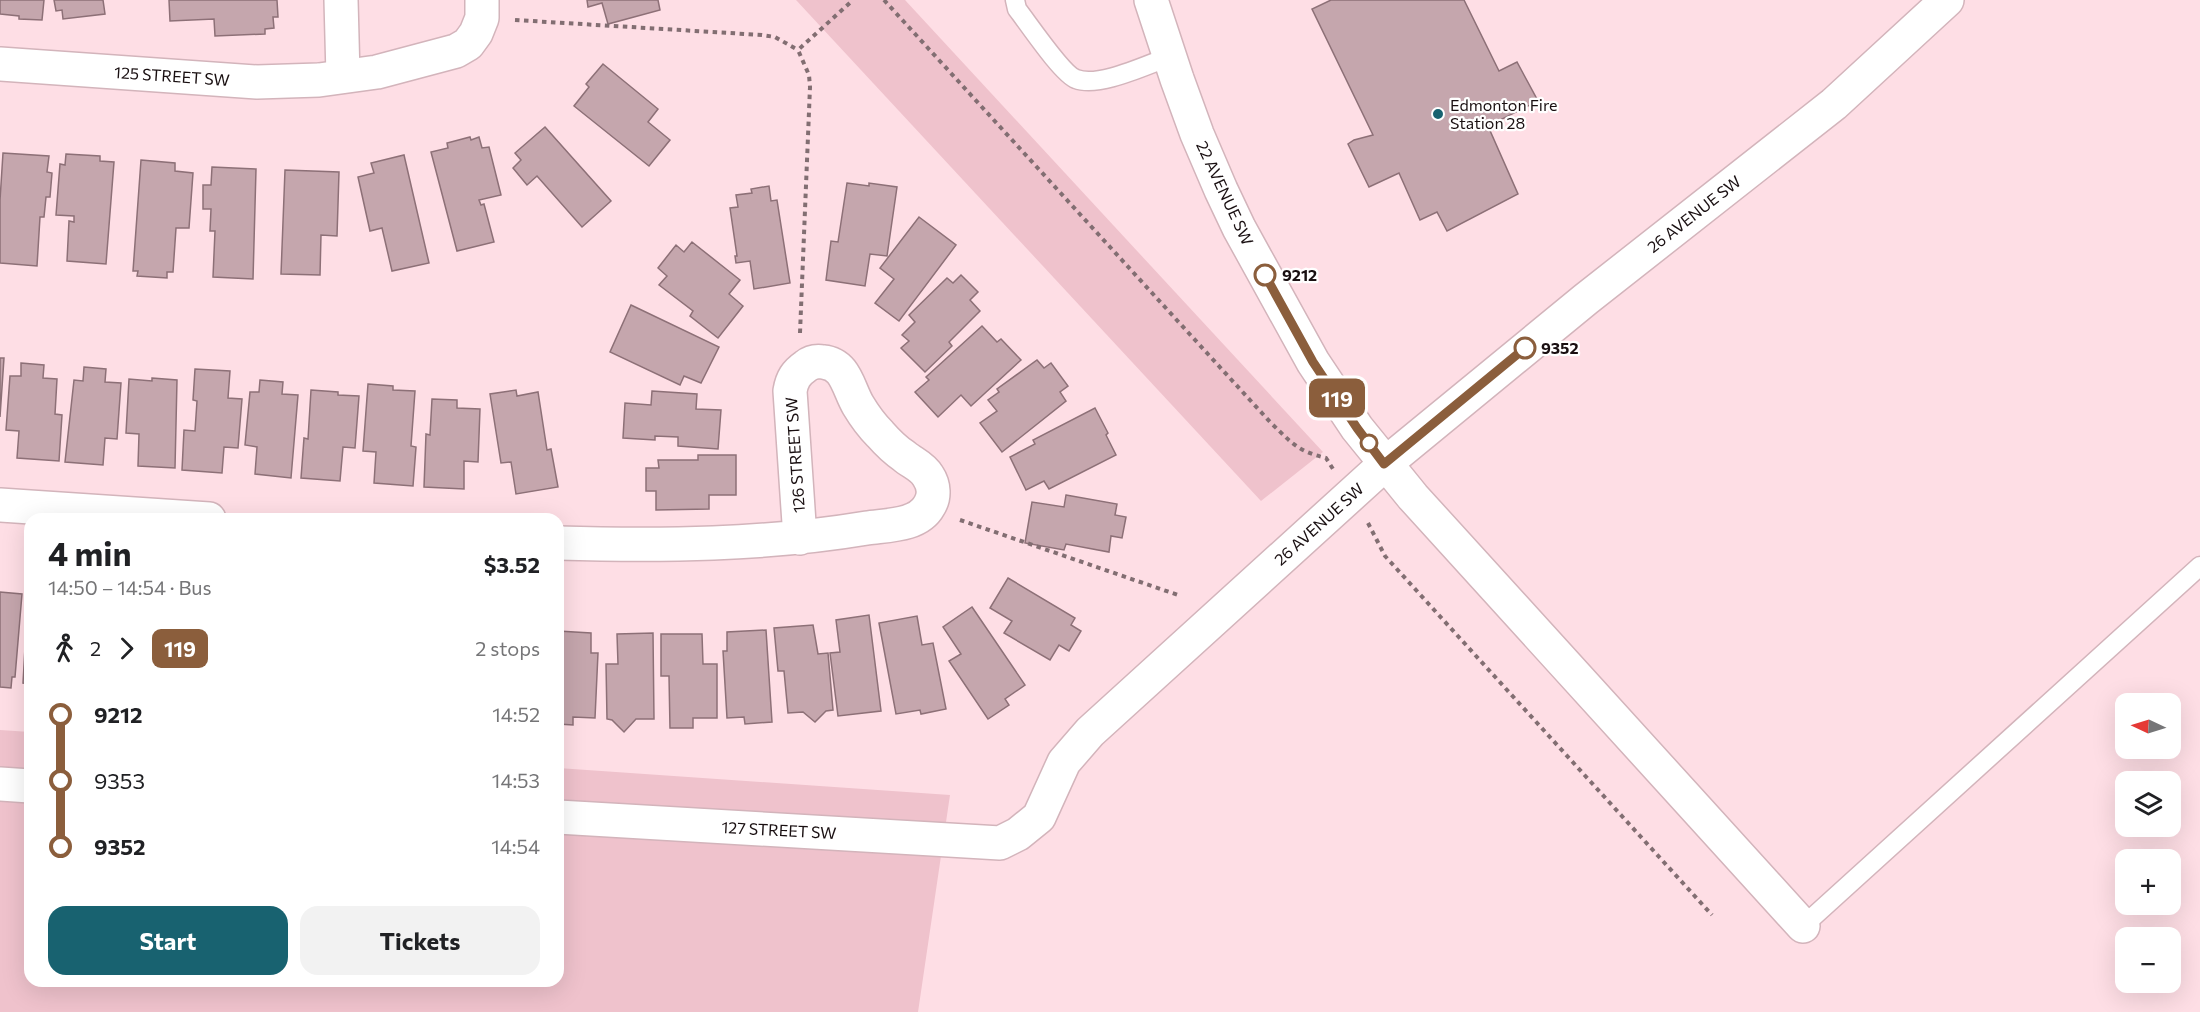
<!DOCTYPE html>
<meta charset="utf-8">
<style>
:root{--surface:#fff;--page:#f2f2f2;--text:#202124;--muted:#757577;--accent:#186270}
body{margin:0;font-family:Commissioner,sans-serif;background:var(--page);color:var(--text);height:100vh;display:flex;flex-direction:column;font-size:22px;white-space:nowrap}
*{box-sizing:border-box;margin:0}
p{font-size:20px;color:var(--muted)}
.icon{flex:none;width:33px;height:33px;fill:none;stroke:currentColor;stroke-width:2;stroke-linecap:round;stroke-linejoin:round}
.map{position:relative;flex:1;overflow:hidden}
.sheet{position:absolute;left:24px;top:513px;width:540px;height:474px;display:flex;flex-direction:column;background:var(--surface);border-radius:18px;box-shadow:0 6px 24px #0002}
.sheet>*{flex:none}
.badge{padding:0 12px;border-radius:9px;font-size:21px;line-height:39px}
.needle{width:39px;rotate:274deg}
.controls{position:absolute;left:2115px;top:693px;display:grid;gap:12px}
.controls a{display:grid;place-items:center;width:66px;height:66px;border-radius:12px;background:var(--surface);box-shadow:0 6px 24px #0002;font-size:30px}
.map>.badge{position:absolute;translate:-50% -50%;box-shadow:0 0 0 3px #fff}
.legs{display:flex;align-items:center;gap:9px;height:66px;padding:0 24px;font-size:20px}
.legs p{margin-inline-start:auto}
.head{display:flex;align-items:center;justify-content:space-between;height:102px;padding:0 24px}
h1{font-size:33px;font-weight:700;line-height:45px}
.cta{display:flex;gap:12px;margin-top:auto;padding:12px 24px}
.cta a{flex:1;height:69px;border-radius:18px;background:var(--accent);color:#fff;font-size:24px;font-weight:700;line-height:69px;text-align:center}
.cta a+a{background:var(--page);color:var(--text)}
ul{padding:0 24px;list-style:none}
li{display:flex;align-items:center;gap:21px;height:66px;font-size:22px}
li i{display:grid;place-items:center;width:9px;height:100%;margin:0 8px;background:currentColor}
li i::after{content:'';width:15px;height:15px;margin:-8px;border:4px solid;border-radius:50%;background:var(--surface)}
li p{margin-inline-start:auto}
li:first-child i{background:linear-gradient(#0000 50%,currentColor 0)}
li:last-child i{background:linear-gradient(currentColor 50%,#0000 0)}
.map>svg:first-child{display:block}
.green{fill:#efc2cc}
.building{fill:#c5a6ad;stroke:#8d7077;stroke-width:1.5}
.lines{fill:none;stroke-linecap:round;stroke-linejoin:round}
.service-casing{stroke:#d3b4bb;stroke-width:21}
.minor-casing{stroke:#d3b4bb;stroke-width:36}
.tertiary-casing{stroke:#d3b4bb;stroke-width:36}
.path{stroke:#826e72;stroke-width:4;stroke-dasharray:4.5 4.5;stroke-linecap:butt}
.service{stroke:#fff;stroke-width:18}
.minor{stroke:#fff;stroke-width:33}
.tertiary{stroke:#fff;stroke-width:33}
.line-1-casing{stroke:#fff;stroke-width:14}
.line-1{stroke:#8b5e3c;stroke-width:9}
.poi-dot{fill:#186270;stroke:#fff;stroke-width:2}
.stop-1-dot{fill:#fff;stroke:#8b5e3c;stroke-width:3}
.labels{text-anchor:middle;stroke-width:4.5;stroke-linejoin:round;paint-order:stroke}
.street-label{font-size:16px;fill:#190f11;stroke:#fff}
.poi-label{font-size:16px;fill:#190f11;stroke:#fff;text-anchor:start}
.stop-label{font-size:16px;font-weight:bold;fill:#190f11;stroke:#fff;text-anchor:start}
</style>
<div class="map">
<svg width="2200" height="1012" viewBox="0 0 2200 1012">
<rect width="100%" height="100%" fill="#fedee5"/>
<g class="green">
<polygon points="796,0 905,0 1323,452 1261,501"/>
<polygon points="0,730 30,732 30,981 558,981 558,768 950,795 918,1012 0,1012"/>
</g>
<g class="building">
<polygon points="0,0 44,0 42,20 19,19 19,16 0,14"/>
<polygon points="54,0 103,0 105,14 63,19 62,10 56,11"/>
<polygon points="169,0 277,0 278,17 273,17 274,28 265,29 265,34 215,36 214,19 170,21"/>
<polygon points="587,0 658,0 660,10 608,24 602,3 588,7"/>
<polygon points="1331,0 1464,0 1499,71 1517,62 1538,101 1488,126 1518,194 1447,231 1437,212 1420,220 1399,173 1369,187 1348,144 1354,140 1373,135 1312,9"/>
<polygon points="603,64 658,109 648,122 670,140 649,166 574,106 589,87 586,84"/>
<polygon points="545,127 611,201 582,227 537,176 527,185 513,168 521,160 515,153"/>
<polygon points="470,137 471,140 479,137 482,148 489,147 501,195 479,200 481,205 484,204 494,242 457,251 431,152 448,148 447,143"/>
<polygon points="3,153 49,156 47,172 52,173 50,197 46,197 44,217 40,217 37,266 0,263 0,200"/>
<polygon points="66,154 100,156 100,161 114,162 106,264 67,261 69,221 74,222 74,216 56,215 60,164 65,165"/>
<polygon points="404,155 429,263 392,271 382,228 370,231 358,177 374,173 371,163"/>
<polygon points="141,160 175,163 175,171 193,173 189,228 176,228 173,272 167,272 167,278 137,276 138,271 133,271"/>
<polygon points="212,167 256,169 253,279 213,277 215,231 210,231 211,209 203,209 203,185 211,185"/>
<polygon points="285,170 339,172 337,236 321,235 320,275 281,274"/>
<polygon points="847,183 869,186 869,183 897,187 887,256 870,254 865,286 826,280 831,241 838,242"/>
<polygon points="769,186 771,201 777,200 790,283 754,289 750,261 736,263 735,256 737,256 730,208 738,207 736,195 752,193 751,189"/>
<polygon points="919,217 956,245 899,321 875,303 894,279 880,268"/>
<polygon points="692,242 740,280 729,294 743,306 718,338 690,316 693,311 659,285 667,276 658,268 676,245 684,252"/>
<polygon points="961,275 978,292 970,300 980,311 949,342 952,346 925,372 901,348 909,341 902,335 915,322 909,315 947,278 953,283"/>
<polygon points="631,305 719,347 701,383 684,376 680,385 610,352"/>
<polygon points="982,326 997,342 1001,339 1021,360 971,406 961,395 938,417 915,392 929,380 926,377"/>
<polygon points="0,358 4,358 0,417"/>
<polygon points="1037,360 1044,368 1051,363 1068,386 1060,392 1066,401 1002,452 980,423 997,411 988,400 999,392 997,389"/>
<polygon points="21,363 44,365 43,378 57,379 55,414 62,415 59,461 17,458 19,431 6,430 10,376 21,376"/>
<polygon points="84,367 106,369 105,382 121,383 117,439 105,438 103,465 65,462 74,380 83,381"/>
<polygon points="195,369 230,371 228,398 242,399 238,448 224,447 222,473 182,470 184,430 195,431 197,401 193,400"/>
<polygon points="152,378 177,380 175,468 138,466 139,434 126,433 129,379 152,381"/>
<polygon points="260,380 283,382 282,394 298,395 291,478 255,474 257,447 245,445 250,392 259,392"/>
<polygon points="368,384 393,386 393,390 415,391 411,446 416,447 413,486 374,483 376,452 363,451"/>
<polygon points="311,390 338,392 338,395 359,396 355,448 343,447 340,481 301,478 304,438 308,439"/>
<polygon points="516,390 517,396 538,392 547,450 551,449 558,487 516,494 511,462 501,463 490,394"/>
<polygon points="652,391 697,394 696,409 721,410 718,449 678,446 678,437 655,436 655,440 623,438 625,403 651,405"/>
<polygon points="432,399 457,400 457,408 480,409 478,462 464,461 464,489 424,487 426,434 430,435"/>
<polygon points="1095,408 1108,433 1106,435 1116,455 1049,489 1044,481 1026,490 1010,457 1035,444 1033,440"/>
<polygon points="698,455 736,455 736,495 709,495 709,509 656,510 656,491 646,491 646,468 659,468 658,460 698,460"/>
<polygon points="1066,495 1117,504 1115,515 1126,517 1122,538 1111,536 1109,552 1066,544 1064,550 1025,543 1032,502 1064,507"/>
<polygon points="1008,578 1075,618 1071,625 1081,631 1069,651 1059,645 1050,660 1004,633 1012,621 990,608"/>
<polygon points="0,592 22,594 15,677 12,677 11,688 0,687"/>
<polygon points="28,594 30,594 30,684 23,683"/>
<polygon points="972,607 1025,685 1005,699 1009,705 988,719 949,661 961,654 943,627"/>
<polygon points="869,615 881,711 838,716 830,653 840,652 836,620"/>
<polygon points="917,616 922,645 933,643 946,709 921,714 920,710 896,714 879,623"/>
<polygon points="813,625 818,654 828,653 833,710 826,711 815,722 803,712 788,713 784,671 778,671 774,628"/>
<polygon points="766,630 772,722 745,724 744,717 727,718 723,651 727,651 727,632"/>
<polygon points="558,631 591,633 591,653 598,653 595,718 573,717 573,725 558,724"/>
<polygon points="653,633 654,719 636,719 624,732 612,720 607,719 606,664 618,664 617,634"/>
<polygon points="661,634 702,634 703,664 717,664 717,718 693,718 693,728 670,728 669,676 661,676"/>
</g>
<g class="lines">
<g class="service-casing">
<g id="service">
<path d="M 1015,0 L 1017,9 C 1028,23 1062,74 1076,79 C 1099,88 1146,65 1169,57"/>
<polyline points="1803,926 2200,566"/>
</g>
</g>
<g class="minor-casing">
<g id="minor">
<polyline points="341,0 343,76"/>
<polyline points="0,64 257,82 319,80 377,72 456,51 468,44 476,33 482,18 482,0"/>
<polyline points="0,505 209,519"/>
<path d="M 558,543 C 662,546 765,545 867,528 C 887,525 918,526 929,506 C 935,497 934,485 928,476 C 922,466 912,463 904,456 C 895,450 887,442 880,434 C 872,426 864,415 858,405 C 848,388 846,364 823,362 C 817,361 811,362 806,366 C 796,373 792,379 790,391 L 800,538"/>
</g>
</g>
<g class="tertiary-casing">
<g id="tertiary">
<polyline points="1151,0 1177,79 1197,134 1221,190 1239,228 1313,362 1357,428 1413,497 1803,926"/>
<polyline points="0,784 30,786"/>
<polyline points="558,817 1000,843 1018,834 1039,817 1064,762 1090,732 1385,464 1586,299 1834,104 1947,0"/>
</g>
</g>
<g class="path">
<path d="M 884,0 L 1271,423 C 1292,443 1297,451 1326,458 L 1333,469"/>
<polyline points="515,20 762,35 775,37 798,50"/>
<polyline points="800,333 810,87 809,75 798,50 853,0"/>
<polyline points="960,520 1178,595"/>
<polyline points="1368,523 1385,556 1712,915"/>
</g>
<use href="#service" class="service"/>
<use href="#minor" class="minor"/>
<use href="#tertiary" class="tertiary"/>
</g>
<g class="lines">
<g class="line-1-casing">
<polyline id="line-1" points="1265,275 1313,362 1357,428 1384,464 1525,348"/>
</g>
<use href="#line-1" class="line-1"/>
</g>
<circle class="poi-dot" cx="1438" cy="114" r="6"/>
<g class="stop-1-dot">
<circle cx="1265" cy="275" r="10"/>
<circle cx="1525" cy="348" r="10"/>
<circle cx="1369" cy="443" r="8"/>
</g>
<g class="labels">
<g class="street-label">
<text transform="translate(172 76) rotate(4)" y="6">125 STREET SW</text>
<text transform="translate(1225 193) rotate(65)" y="6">22 AVENUE SW</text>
<text transform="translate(1694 214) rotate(-38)" y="6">26 AVENUE SW</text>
<text transform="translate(795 455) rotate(-94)" y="6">126 STREET SW</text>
<text transform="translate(1319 524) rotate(-42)" y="6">26 AVENUE SW</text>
<text transform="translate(779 830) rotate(3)" y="6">127 STREET SW</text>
</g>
<g class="poi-label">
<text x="1450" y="111">Edmonton Fire<tspan x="1450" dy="18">Station 28</tspan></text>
</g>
<g class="stop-label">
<text x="1282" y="281">9212</text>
<text x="1541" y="354">9352</text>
</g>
</g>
</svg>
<div class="controls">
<a><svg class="needle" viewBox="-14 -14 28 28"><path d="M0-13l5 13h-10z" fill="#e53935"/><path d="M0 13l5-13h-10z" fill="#757577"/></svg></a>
<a><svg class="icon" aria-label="layers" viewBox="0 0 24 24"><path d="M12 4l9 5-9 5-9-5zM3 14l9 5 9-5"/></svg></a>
<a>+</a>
<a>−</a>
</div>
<b class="badge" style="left:1337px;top:398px;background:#8b5e3c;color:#fff">119</b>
<section class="sheet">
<div class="head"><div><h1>4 min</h1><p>14:50 – 14:54 · Bus</p></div><b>$3.52</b></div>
<div class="legs"><svg class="icon" aria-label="walk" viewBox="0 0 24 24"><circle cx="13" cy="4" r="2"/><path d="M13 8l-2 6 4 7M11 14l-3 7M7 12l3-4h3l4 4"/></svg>2<svg class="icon" aria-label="forward" viewBox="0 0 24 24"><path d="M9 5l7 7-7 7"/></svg><b class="badge" style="background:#8b5e3c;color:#fff">119</b><p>2 stops</p></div>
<ul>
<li><i style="color:#8b5e3c"></i><b>9212</b><p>14:52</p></li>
<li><i style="color:#8b5e3c"></i><span>9353</span><p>14:53</p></li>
<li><i style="color:#8b5e3c"></i><b>9352</b><p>14:54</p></li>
</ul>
<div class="cta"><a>Start</a><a>Tickets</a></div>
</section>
</div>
